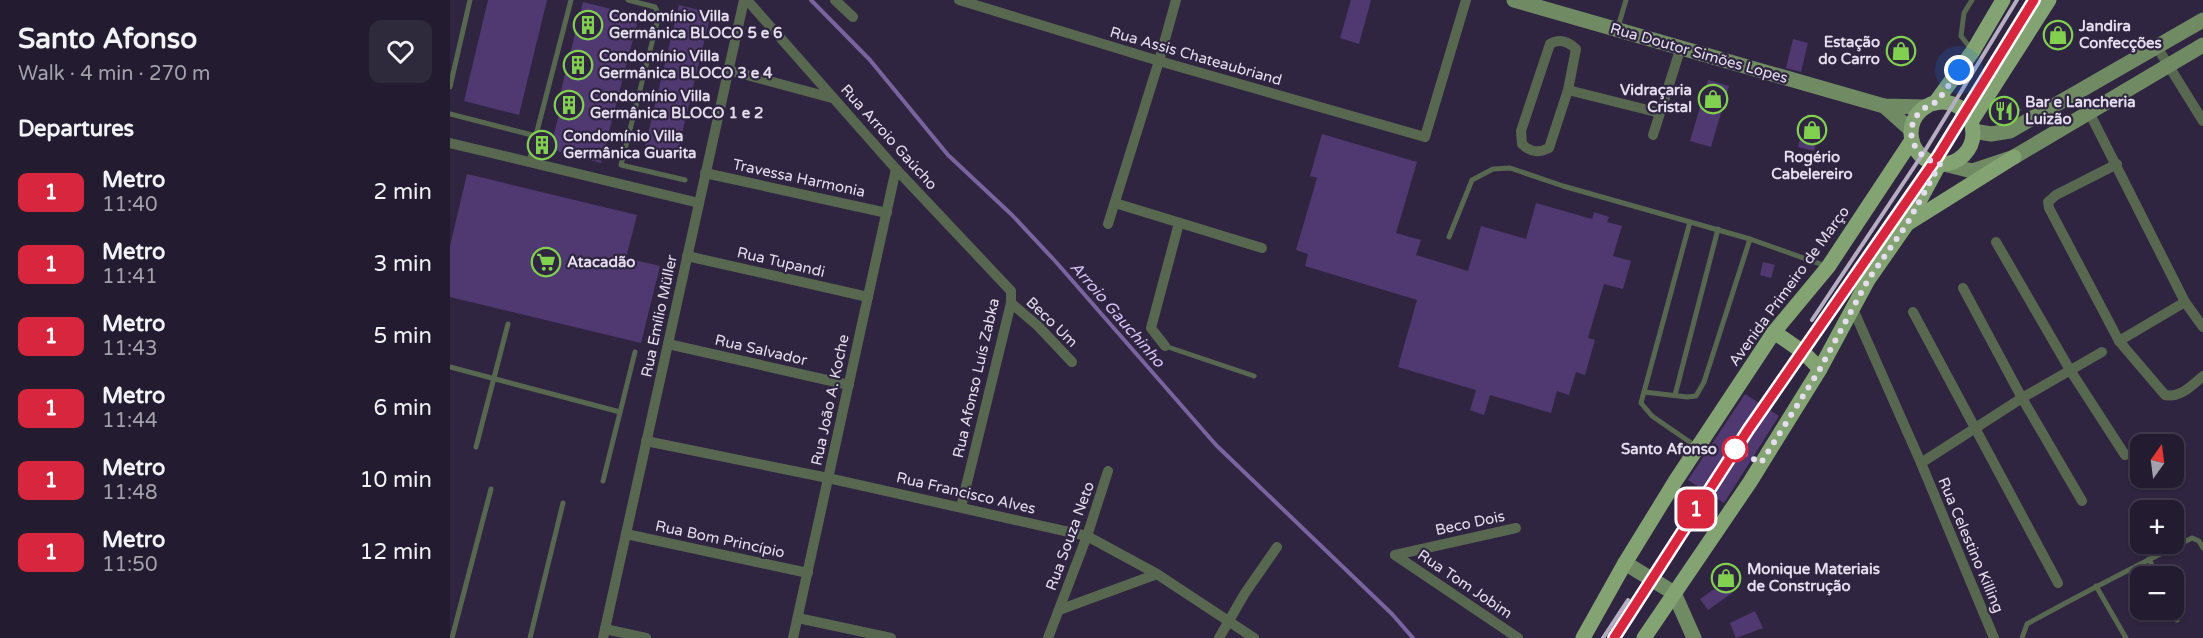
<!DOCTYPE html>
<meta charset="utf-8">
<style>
:root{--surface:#231c30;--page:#2f293c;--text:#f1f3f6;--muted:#a3a1ab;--line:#403a4c}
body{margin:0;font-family:"Varela Round",sans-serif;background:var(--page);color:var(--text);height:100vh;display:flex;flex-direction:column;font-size:22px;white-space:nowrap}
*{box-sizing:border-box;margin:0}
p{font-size:20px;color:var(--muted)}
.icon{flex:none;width:33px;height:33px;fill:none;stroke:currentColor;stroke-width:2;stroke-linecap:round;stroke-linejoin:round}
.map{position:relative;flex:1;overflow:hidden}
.details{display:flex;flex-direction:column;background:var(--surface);width:450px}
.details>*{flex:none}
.badge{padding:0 12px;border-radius:9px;font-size:21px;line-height:39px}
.needle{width:39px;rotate:14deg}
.tools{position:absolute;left:1680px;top:434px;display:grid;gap:12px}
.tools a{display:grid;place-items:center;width:54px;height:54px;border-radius:12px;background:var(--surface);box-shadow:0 2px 4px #0004,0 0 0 2px var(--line);font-size:30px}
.you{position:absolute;width:30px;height:30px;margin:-15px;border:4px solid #fff;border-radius:50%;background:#1a73e8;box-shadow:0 0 0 9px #1a73e833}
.map>.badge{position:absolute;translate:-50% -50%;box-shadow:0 0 0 3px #fff}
h2{padding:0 18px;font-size:22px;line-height:54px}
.round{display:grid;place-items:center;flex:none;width:63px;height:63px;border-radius:12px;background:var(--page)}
.overview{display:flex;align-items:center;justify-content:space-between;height:102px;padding:0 18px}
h1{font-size:28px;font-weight:800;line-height:45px}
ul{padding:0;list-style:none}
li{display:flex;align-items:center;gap:18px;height:72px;padding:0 18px}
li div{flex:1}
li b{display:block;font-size:22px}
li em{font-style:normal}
li .badge{min-width:66px;font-weight:700;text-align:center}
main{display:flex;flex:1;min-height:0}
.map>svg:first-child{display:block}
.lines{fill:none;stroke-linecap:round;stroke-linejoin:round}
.stream{stroke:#7a649f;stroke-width:4}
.building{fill:#503971}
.lane{stroke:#586850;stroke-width:5}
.street{stroke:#586850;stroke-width:10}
.secondary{stroke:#708a63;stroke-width:15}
.primary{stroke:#83a372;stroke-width:15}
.rail{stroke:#b5aec2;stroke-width:4}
.line-casing{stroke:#fff;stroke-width:14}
.line{stroke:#d7263d;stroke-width:9}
.walk{stroke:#e4deef;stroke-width:6;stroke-dasharray:0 10.8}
.stop-dot{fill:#fff;stroke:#d7263d;stroke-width:3}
.labels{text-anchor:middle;stroke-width:4.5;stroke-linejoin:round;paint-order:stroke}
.poi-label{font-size:15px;font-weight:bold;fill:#e4deef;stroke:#2f2540;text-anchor:start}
.street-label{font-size:15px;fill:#e4deef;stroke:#2f2540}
.stop-label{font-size:15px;font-weight:bold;fill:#e4deef;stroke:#2f2540;text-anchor:end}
.water-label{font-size:16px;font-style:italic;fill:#d7c5f9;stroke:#2f2540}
</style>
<main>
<section class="details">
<div class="overview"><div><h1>Santo Afonso</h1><p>Walk · 4 min · 270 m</p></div><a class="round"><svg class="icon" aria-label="heart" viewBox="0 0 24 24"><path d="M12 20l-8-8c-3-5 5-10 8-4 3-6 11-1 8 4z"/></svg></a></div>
<h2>Departures</h2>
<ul>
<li><span class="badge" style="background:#d7263d;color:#fff">1</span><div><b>Metro</b><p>11:40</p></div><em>2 min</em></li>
<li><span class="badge" style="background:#d7263d;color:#fff">1</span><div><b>Metro</b><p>11:41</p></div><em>3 min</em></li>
<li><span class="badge" style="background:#d7263d;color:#fff">1</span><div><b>Metro</b><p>11:43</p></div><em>5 min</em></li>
<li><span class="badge" style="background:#d7263d;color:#fff">1</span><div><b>Metro</b><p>11:44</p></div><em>6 min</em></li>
<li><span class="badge" style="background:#d7263d;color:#fff">1</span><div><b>Metro</b><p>11:48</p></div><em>10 min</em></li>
<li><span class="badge" style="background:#d7263d;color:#fff">1</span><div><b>Metro</b><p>11:50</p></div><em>12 min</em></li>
</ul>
</section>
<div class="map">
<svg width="1753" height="638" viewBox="0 0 1753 638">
<rect width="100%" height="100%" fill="#2f2540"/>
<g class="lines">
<polyline class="stream" points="361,0 420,60 498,155 562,215 606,262 766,445 942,614 963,638"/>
</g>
<g class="building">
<polygon points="38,0 97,0 69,115 14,101"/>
<polygon points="901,0 921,0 909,44 890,38"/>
<polygon points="133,2 189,16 151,163 100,149 109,114 106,113 115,74"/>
<polygon points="229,5 261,13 227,154 195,146"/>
<polygon points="1343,39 1358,43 1351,72 1336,68"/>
<polygon points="1258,80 1279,86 1261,147 1240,141"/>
<polygon points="1555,96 1572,110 1554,122 1543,114"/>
<polygon points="1357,114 1373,119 1364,151 1348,147"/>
<polygon points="872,134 967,162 946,233 971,240 966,255 1018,271 1031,226 1076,239 1086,203 1142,219 1144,212 1159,217 1157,222 1172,226 1163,256 1181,261 1173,289 1154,284 1138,338 1145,340 1135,375 1126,372 1119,395 1107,391 1101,413 1040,395 1034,415 1020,410 1026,390 948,367 967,300 855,266 858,254 846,250 867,178 860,176"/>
<polygon points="17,174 187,215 176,258 210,266 191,343 0,297 0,246"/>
<polygon points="1313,262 1325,265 1321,278 1310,275"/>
<polygon points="1295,394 1329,416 1274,503 1238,480"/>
<polygon points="1274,582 1282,593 1258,610 1250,599"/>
<polygon points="1305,611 1313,628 1286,638 1280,623"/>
</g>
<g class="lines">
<g class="lane">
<polyline points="178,0 205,7 209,15 171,165 235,180"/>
<polyline points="1168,27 1176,0"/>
<polyline points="1521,49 1511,36 1514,13 1522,0"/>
<polyline points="0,87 20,0"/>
<polyline points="0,114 86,136"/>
<polyline points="79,162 121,0"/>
<polyline points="1240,222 1191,403 1202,416 1247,447"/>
<polyline points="999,237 1022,180 1043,169 1060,168 1113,186 1300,239 1376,266"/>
<polyline points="715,346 804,376"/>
<polyline points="0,367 170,412"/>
<polyline points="1194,392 1237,397 1246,396 1254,382 1300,239"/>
<polyline points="1225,395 1268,229"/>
<polyline points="26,447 58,324"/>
<polyline points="153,481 185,352"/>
<polyline points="1699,559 1707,576"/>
<polyline points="1646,586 1676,638"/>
<polyline points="1722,609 1727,620"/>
<polyline points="2,638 41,489"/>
<polyline points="80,638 113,503"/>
<path d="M 1572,638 L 1577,624 C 1631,594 1686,566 1742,538 L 1749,541 L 1753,548"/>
</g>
<g class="street">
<polyline points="297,0 446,169 561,291 561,303 511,507"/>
<polyline points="385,0 403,17"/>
<polyline points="509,0 709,61 975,137 1016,0"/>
<polyline points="1707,47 1753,121"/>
<polyline points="278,70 382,98"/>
<path d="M 1118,90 L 1126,49 C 1119,42 1109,38 1100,44 L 1071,131 L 1072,144 C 1081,153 1089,153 1099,148 L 1118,90 L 1210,113"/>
<polyline points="1639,112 1735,302 1669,341"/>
<polyline points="1203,135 1231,47"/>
<polyline points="0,143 249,203"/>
<path d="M 1667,164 L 1606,195 L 1598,202 L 1599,208 L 1669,341 L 1715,395 C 1731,398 1742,385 1753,376"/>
<polyline points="255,173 437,213"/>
<polyline points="665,203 812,248"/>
<polyline points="658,224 709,61 726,0"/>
<polyline points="1546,242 1620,370 1675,455"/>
<polyline points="237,256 418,297"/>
<polyline points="1513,288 1572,398 1632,501"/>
<polyline points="1735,302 1753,327"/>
<polyline points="561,303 588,326 622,362"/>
<polyline points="1403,309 1471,463 1572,398 1652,352"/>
<polyline points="1463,312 1608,583"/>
<polyline points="218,344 399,385"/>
<polyline points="715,346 701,328 729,223"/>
<polyline points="196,441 378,478 637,536 707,574 804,638"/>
<polyline points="1471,463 1544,638"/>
<polyline points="176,534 358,573"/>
<polyline points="945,555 1068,638"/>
<polyline points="945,555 1066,528"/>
<polyline points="609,610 707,574"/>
<polyline points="348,618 441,638"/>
<polyline points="155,629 196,638"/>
<polyline points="153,638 294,0"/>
<polyline points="343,638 446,169"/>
<polyline points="598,638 637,536 658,471"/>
<polyline points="769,638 795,593 827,547"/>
</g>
<g class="secondary">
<polyline points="1064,0 1434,106 1476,107"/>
<polyline points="1434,106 1461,130"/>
<polyline points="1523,131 1541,134 1560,131 1753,20"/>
<polyline points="1490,163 1522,171 1564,157 1753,45"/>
<polyline points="1175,563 1224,593 1244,638"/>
</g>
<g class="primary">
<circle cx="1492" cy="133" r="31"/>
<polyline points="1485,103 1523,51 1553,0"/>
<polyline points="1521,122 1599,0"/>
<polyline points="1457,224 1564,157"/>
<polyline points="1324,332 1353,352 1370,369"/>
<polyline points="1133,638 1175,563 1226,480 1324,332 1378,267 1462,140"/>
<polyline points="1194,638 1300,482 1370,369 1418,280 1457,224 1490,163"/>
</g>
<g class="rail">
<polyline points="1362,320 1476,149 1567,0"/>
<polyline points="1153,638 1178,600"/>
<polyline points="1164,638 1285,450 1364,333 1488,157 1584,0"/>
</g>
</g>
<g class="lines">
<g class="line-casing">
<polyline id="line" points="1164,638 1298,430 1488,156 1584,0"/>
</g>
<use href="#line" class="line"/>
<path class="walk" d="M 1285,449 L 1311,463 L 1370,369 L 1418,280 L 1457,224 L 1490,164 C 1467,159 1452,135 1468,114 C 1473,107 1481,106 1487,101 C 1495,92 1502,80 1509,70"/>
</g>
<defs>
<g id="building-ring" transform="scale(1.5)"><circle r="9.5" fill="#2f2540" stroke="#81d050" stroke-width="1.5"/><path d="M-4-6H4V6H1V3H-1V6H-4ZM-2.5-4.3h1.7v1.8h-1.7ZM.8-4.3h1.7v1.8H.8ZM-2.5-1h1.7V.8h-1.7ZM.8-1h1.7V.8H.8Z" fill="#81d050"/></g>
<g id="shop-ring" transform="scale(1.5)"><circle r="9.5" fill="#2f2540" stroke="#81d050" stroke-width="1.5"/><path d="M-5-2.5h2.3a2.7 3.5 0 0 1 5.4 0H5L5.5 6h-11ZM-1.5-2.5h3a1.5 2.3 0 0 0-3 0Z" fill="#81d050"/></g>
<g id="restaurant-ring" transform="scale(1.5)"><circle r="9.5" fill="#2f2540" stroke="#81d050" stroke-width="1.5"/><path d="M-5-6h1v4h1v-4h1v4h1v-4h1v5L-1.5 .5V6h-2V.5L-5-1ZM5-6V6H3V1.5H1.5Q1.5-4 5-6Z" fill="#81d050"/></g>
<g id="supermarket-ring" transform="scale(1.5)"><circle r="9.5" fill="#2f2540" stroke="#81d050" stroke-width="1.5"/><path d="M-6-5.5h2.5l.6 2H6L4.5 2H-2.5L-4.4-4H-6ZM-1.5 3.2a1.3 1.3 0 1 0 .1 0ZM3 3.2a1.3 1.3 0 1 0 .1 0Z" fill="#81d050"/></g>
</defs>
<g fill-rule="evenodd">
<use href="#building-ring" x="138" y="25"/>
<use href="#shop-ring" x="1608" y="35"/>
<use href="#shop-ring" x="1451" y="51"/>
<use href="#building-ring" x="128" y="65"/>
<use href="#shop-ring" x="1263" y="99"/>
<use href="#building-ring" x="119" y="105"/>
<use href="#restaurant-ring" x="1554" y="111"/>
<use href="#shop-ring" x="1362" y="130"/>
<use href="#building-ring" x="92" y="145"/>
<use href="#supermarket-ring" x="96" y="262"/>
<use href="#shop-ring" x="1276" y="578"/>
</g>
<circle class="stop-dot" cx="1285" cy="449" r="12"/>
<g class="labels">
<g class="poi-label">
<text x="159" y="21">Condomínio Villa<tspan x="159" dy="17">Germânica BLOCO 5 e 6</tspan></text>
<text x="1629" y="31">Jandira<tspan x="1629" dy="17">Confecções</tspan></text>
<text x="1430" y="47" text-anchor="end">Estação<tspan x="1430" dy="17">do Carro</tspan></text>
<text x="149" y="61">Condomínio Villa<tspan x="149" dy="17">Germânica BLOCO 3 e 4</tspan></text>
<text x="1242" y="95" text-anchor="end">Vidraçaria<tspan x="1242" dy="17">Cristal</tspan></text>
<text x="140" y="101">Condomínio Villa<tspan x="140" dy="17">Germânica BLOCO 1 e 2</tspan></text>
<text x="1575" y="107">Bar e Lancheria<tspan x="1575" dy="17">Luizão</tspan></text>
<text x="113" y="141">Condomínio Villa<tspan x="113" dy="17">Germânica Guarita</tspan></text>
<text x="1362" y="162" text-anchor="middle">Rogério<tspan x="1362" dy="17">Cabelereiro</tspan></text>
<text x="117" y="267">Atacadão</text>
<text x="1297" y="574">Monique Materiais<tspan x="1297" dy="17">de Construção</tspan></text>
</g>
<g class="street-label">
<text transform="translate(1249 53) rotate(16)" y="5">Rua Doutor Simões Lopes</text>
<text transform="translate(746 56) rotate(16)" y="5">Rua Assis Chateaubriand</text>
<text transform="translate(439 137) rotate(48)" y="5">Rua Arroio Gaúcho</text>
<text transform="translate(349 178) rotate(12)" y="5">Travessa Harmonia</text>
<text transform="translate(331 262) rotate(13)" y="5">Rua Tupandi</text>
<text transform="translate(1339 286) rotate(-54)" y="5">Avenida Primeiro de Março</text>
<text transform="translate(209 316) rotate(-78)" y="5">Rua Emílio Müller</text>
<text transform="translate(602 322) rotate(44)" y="5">Beco Um</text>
<text transform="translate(311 350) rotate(13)" y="5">Rua Salvador</text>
<text transform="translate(526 378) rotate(-77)" y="5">Rua Afonso Luís Zabka</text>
<text transform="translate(380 400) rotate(-78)" y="5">Rua João A. Koche</text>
<text transform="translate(516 493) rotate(13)" y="5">Rua Francisco Alves</text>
<text transform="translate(1020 523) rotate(-12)" y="5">Beco Dois</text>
<text transform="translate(620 536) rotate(-70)" y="5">Rua Souza Neto</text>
<text transform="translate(270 539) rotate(12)" y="5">Rua Bom Princípio</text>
<text transform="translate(1521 545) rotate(67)" y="5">Rua Celestino Killing</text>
<text transform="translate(1015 584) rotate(34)" y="5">Rua Tom Jobim</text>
</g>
<g class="stop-label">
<text x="1267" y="454">Santo Afonso</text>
</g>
<g class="water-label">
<text transform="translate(668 314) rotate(49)" y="6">Arroio Gauchinho</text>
</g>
</g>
</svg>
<div class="tools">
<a><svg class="needle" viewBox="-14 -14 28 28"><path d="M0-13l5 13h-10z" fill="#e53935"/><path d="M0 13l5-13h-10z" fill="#a3a1ab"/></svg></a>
<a>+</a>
<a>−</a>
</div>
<div class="you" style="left:1509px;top:70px"></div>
<b class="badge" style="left:1246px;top:509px;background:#d7263d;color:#fff">1</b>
</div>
</main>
